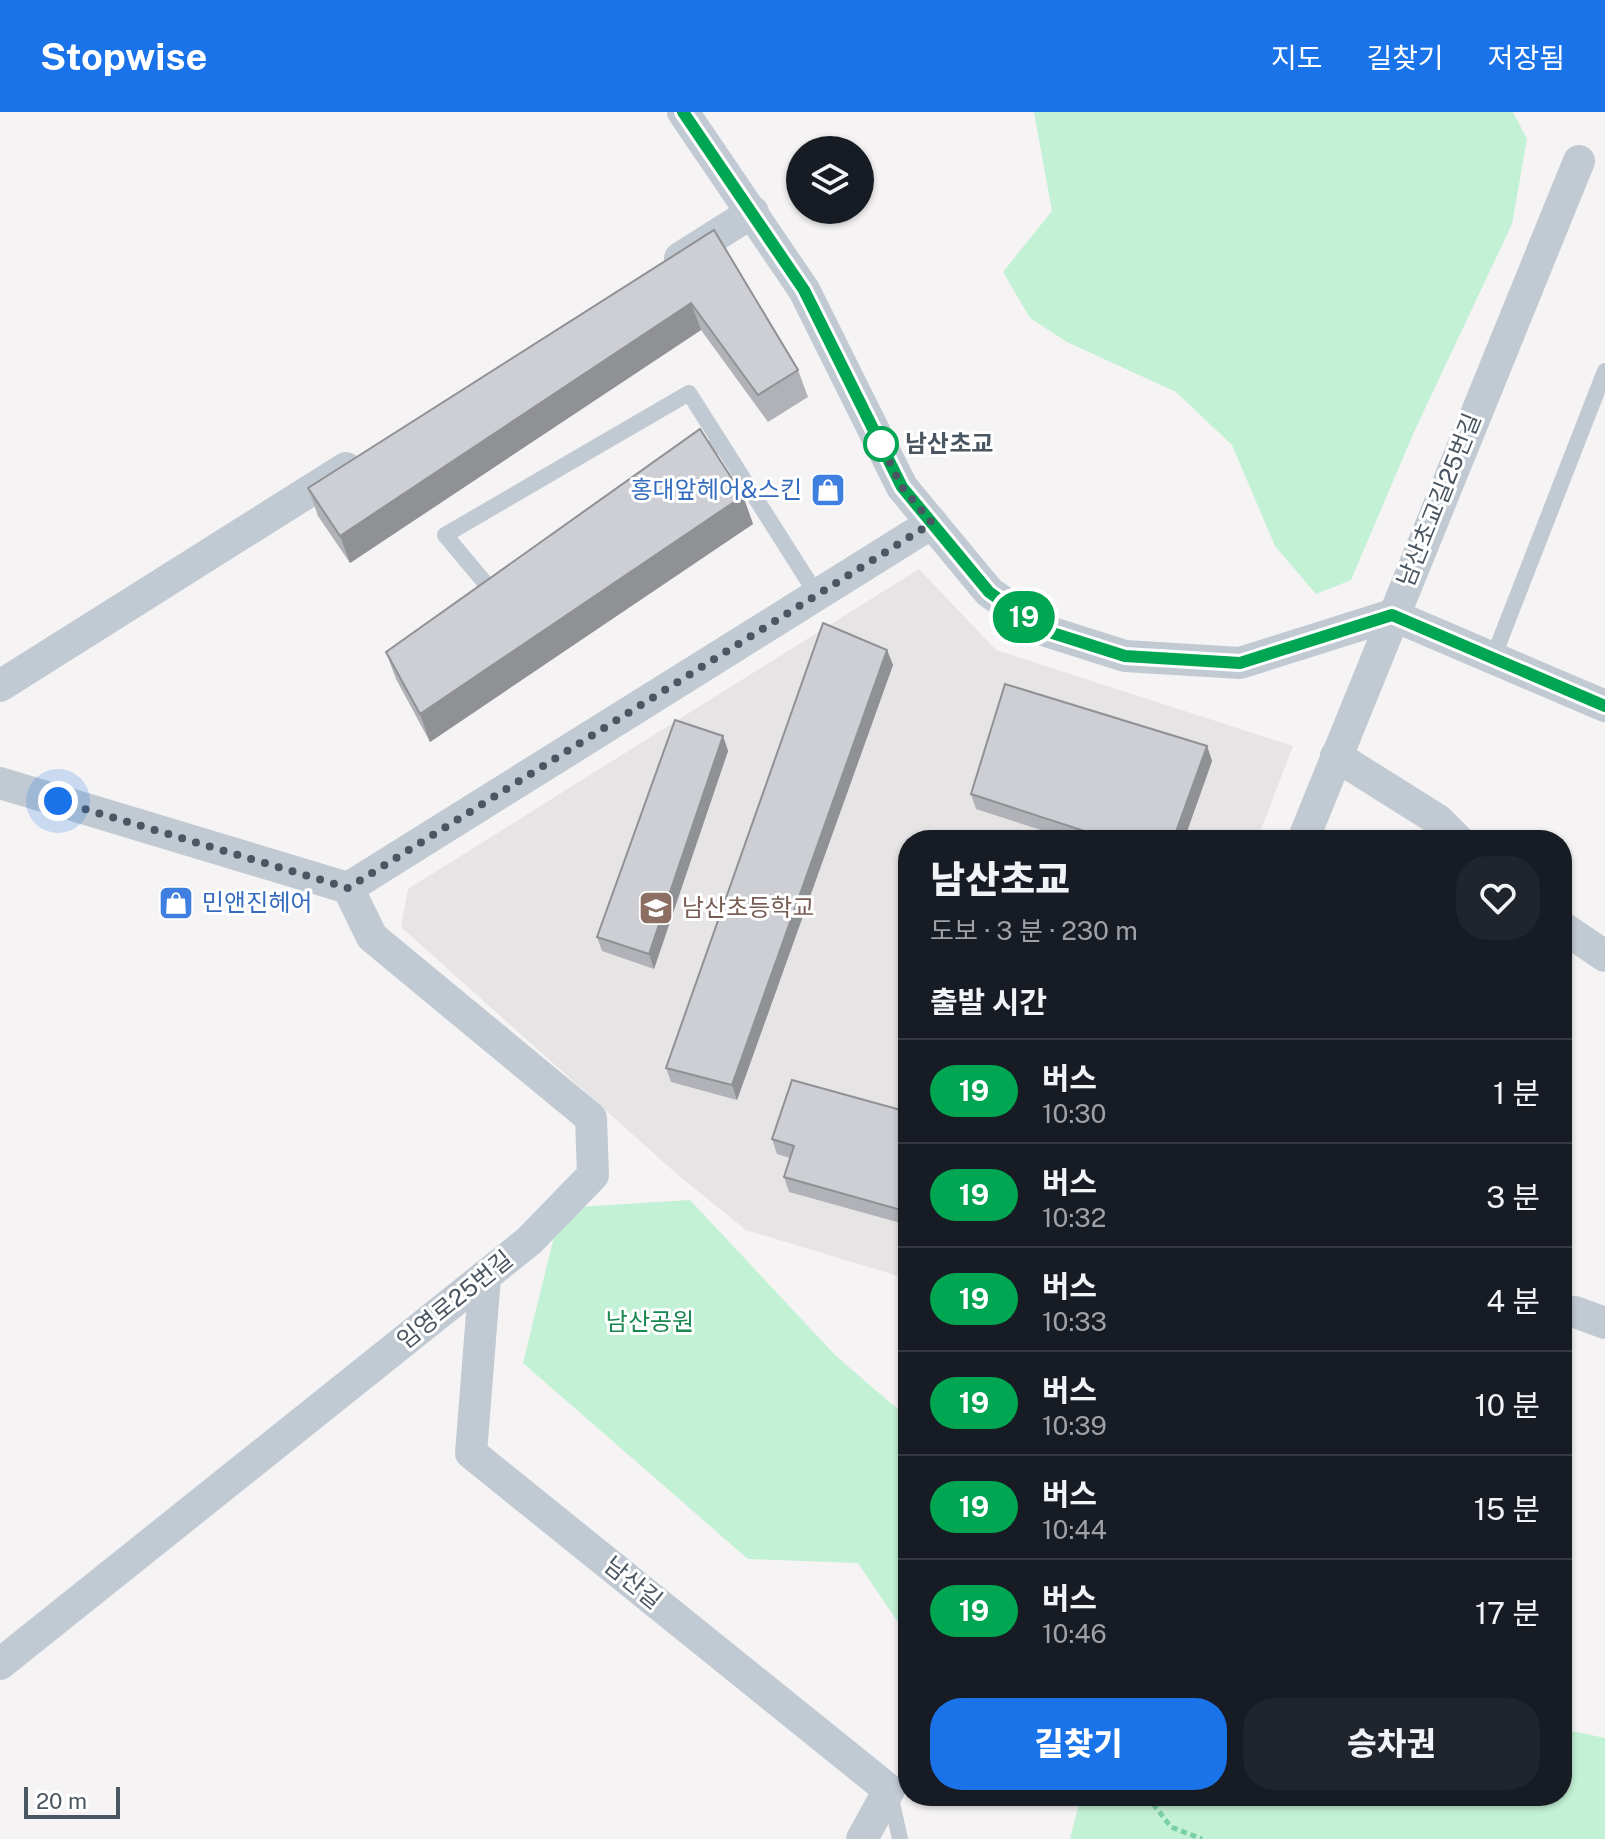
<!DOCTYPE html>
<html lang="ko">
<meta charset="utf-8">
<style>
:root{--surface:#171b24;--page:#20242c;--text:#f1f3f6;--muted:#9ea1a6;--line:#363941;--accent:#1a73e8}
body{margin:0;font-family:"Public Sans","Noto Sans KR",sans-serif;background:var(--page);color:var(--text);height:100vh;display:flex;flex-direction:column;font-size:30px;white-space:nowrap}
*{box-sizing:border-box;margin:0}
p{font-size:26px;color:var(--muted)}
.icon{flex:none;width:44px;height:44px;fill:none;stroke:currentColor;stroke-width:2;stroke-linecap:round;stroke-linejoin:round}
.map{position:relative;flex:1;overflow:hidden}
.sheet{position:absolute;left:898px;top:718px;width:674px;height:976px;display:flex;flex-direction:column;background:var(--surface);border-radius:32px;box-shadow:0 2px 6px #0004}
.sheet>*{flex:none}
.badge{padding:0 16px;border-radius:26px;font-size:28px;line-height:52px}
.fabs{position:absolute;left:786px;top:24px;display:grid;gap:16px}
.fabs a{display:grid;place-items:center;width:88px;height:88px;border-radius:50%;background:var(--surface);box-shadow:0 2px 6px #0004;font-size:40px}
.scale{position:absolute;left:24px;bottom:20px;width:96px;box-sizing:border-box;padding-left:8px;border:4px solid #4a5661;border-top:0;font-size:22px;line-height:28px;white-space:nowrap;color:#4a5661;-webkit-text-stroke:6px #fff;paint-order:stroke}
.you{position:absolute;width:40px;height:40px;margin:-20px;border:6px solid #fff;border-radius:50%;background:#1a73e8;box-shadow:0 0 0 12px #1a73e833}
.map>.badge{position:absolute;translate:-50% -50%;box-shadow:0 0 0 4px #fff}
h2{padding:0 32px;font-size:30px;line-height:72px}
.round{display:grid;place-items:center;flex:none;width:84px;height:84px;border-radius:32px;background:var(--page)}
.head{display:flex;align-items:center;justify-content:space-between;height:136px;padding:0 32px}
h1{font-size:38px;font-weight:800;line-height:60px}
.button{display:flex;gap:16px;margin-top:auto;padding:16px 32px}
.button a{flex:1;height:92px;border-radius:32px;background:var(--accent);color:#fff;font-size:32px;font-weight:800;line-height:92px;text-align:center}
.button a+a{background:var(--page);color:var(--text)}
ul{padding:0;list-style:none}
li{display:flex;align-items:center;gap:24px;height:104px;padding:0 32px;border-top:2px solid var(--line)}
li div{flex:1}
li b{display:block;font-size:30px}
li em{font-style:normal}
li .badge{min-width:88px;font-weight:700;text-align:center}
header{display:flex;align-items:center;gap:48px;box-sizing:border-box;height:112px;padding:0 40px;background:var(--accent);color:#fff}
header strong{font-size:38px}
nav{display:flex;gap:44px;margin-inline-start:auto;font-size:28px}
.map>svg:first-child{display:block}
.education{fill:#e6e4e5}
.green{fill:#c3f1d5}
.lines{fill:none;stroke-linecap:round;stroke-linejoin:round}
.path{stroke:#7ad0a6;stroke-width:5;stroke-dasharray:6 4;stroke-linecap:butt}
.lane{stroke:#c1cad2;stroke-width:16}
.street{stroke:#c1cad2;stroke-width:32}
.wall{fill:#b0b2b7}
.shaded-wall{fill:#909195}
.building{fill:#cdcfd5;stroke:#909195;stroke-width:2}
.line-casing{stroke:#fff;stroke-width:18}
.line{stroke:#00a651;stroke-width:12}
.walk{stroke:#4a5661;stroke-width:8;stroke-dasharray:0 14.4}
.stop-dot{fill:#fff;stroke:#00a651;stroke-width:4}
.labels{text-anchor:middle;stroke-width:6;stroke-linejoin:round;paint-order:stroke}
.stop-label{font-size:24px;font-weight:bold;fill:#4a5661;stroke:#fff;text-anchor:start}
.shop-label{font-size:24px;fill:#366cbe;stroke:#fff;text-anchor:end}
.street-label{font-size:24px;fill:#4a5661;stroke:#fff}
.education-label{font-size:24px;fill:#785e54;stroke:#fff;text-anchor:start}
.park-label{font-size:24px;fill:#17864f;stroke:#fff}
</style>
<header>
<strong>Stopwise</strong>
<nav><a>지도</a><a>길찾기</a><a>저장됨</a></nav>
</header>
<div class="map">
<svg width="1605" height="1727" viewBox="0 0 1605 1727">
<rect width="100%" height="100%" fill="#f5f3f3"/>
<polygon class="education" points="919,457 996,538 1293,634 1257,728 908,728 908,1167 746,1118 679,1064 401,815 408,777"/>
<g class="green">
<polygon points="1034,0 1513,0 1527,27 1512,112 1414,320 1351,468 1316,482 1275,434 1232,333 1176,280 1067,230 1030,206 1003,160 1052,99"/>
<polygon points="690,1088 836,1244 901,1300 908,1319 908,1525 858,1451 748,1447 523,1251 561,1096"/>
<polygon points="1562,1617 1605,1626 1605,1727 1070,1727 1081,1684 1562,1684"/>
</g>
<g class="lines">
<polyline class="path" points="1147,1684 1171,1715 1202,1727"/>
<g class="lane">
<polyline points="694,348 720,331"/>
<polyline points="499,473 491,478 445,423 689,281 817,483"/>
<polyline points="1493,546 1605,259"/>
<polyline points="890,1682 900,1727"/>
</g>
<g class="street">
<polyline points="683,0 804,178 902,375 989,480 1043,518 1125,544 1240,551 1392,503 1605,594"/>
<polyline points="680,146 753,100"/>
<polyline points="0,574 346,356"/>
<polyline points="1336,644 1438,708 1458,728"/>
<polyline points="0,671 348,776 932,411"/>
<polyline points="1303,728 1579,49"/>
<polyline points="1562,815 1605,844"/>
<polyline points="485,1164 471,1341 889,1678 862,1727"/>
<polyline points="1575,1200 1605,1211"/>
<polyline points="0,1552 529,1129 593,1063 591,1006 372,825 348,776"/>
</g>
</g>
<g class="wall">
<polygon points="714,118 798,258 808,285 768,310 701,218 350,451 318,404 308,376"/>
<polygon points="743,384 753,412 430,630 396,567 386,540"/>
<polygon points="887,538 893,553 737,988 671,970 666,956"/>
<polygon points="723,624 728,639 654,857 602,839 597,825"/>
<polygon points="1207,634 1212,649 1184,728 1072,728 976,697 971,682"/>
<polygon points="908,1000 908,1113 789,1080 784,1065 790,1046 777,1042 772,1027"/>
</g>
<g class="shaded-wall">
<polygon points="691,191 701,218 350,451 340,424"/>
<polygon points="743,384 753,412 430,630 420,602"/>
<polygon points="887,538 893,553 737,988 732,973"/>
<polygon points="723,624 728,639 654,857 649,842"/>
<polygon points="1207,634 1212,649 1184,728 1173,728"/>
</g>
<g class="building">
<polygon points="714,118 798,258 758,283 691,191 340,424 308,376"/>
<polygon points="700,317 743,384 420,602 386,540"/>
<polygon points="823,511 887,538 732,973 666,956"/>
<polygon points="1005,572 1207,634 1173,728 1112,728 971,682"/>
<polygon points="675,608 723,624 649,842 597,825"/>
<polygon points="792,968 908,1000 908,1100 784,1065 794,1034 772,1027"/>
</g>
<g class="lines">
<g class="line-casing">
<polyline id="line" points="683,0 804,178 902,375 989,480 1007,493 1043,518 1125,544 1240,551 1392,503 1605,594"/>
</g>
<use href="#line" class="line"/>
<polyline class="walk" points="58,689 348,776 932,411 902,375 874,319 881,332"/>
</g>
<defs>
<g id="shop-square" transform="scale(1.8)"><rect x="-9" y="-9" width="18" height="18" rx="4" fill="#3f7fe0" stroke="#fff"/><path d="M-5-2.5h2.3a2.7 3.5 0 0 1 5.4 0H5L5.5 6h-11ZM-1.5-2.5h3a1.5 2.3 0 0 0-3 0Z" fill="#fff"/></g>
<g id="school-square" transform="scale(1.8)"><rect x="-9" y="-9" width="18" height="18" rx="4" fill="#8d6e63" stroke="#fff"/><path d="M0-5L7-2L0 1L-7-2ZM-4 1L0 2.5L4 1V4Q0 6-4 4Z" fill="#fff"/></g>
</defs>
<g fill-rule="evenodd">
<use href="#shop-square" x="828" y="378"/>
<use href="#shop-square" x="176" y="791"/>
<use href="#school-square" x="656" y="796"/>
</g>
<circle class="stop-dot" cx="881" cy="332" r="16"/>
<g class="labels">
<g class="stop-label">
<text x="905" y="340">남산초교</text>
</g>
<g class="shop-label">
<text x="802" y="386">홍대앞헤어&amp;스킨</text>
<text x="202" y="799" text-anchor="start">민앤진헤어</text>
</g>
<g class="street-label">
<text transform="translate(1439 388) rotate(-68)" y="8">남산초교길25번길</text>
<text transform="translate(455 1188) rotate(-39)" y="8">임영로25번길</text>
<text transform="translate(633 1471) rotate(39)" y="8">남산길</text>
</g>
<g class="education-label">
<text x="682" y="804">남산초등학교</text>
</g>
<g class="park-label">
<text x="650" y="1218">남산공원</text>
</g>
</g>
</svg>
<div class="fabs">
<a><svg class="icon" aria-label="layers" viewBox="0 0 24 24"><path d="M12 4l9 5-9 5-9-5zM3 14l9 5 9-5"/></svg></a>
</div>
<div class="scale">20 m</div>
<div class="you" style="left:58px;top:689px"></div>
<b class="badge" style="left:1024px;top:505px;background:#00a651;color:#fff">19</b>
<section class="sheet">
<div class="head"><div><h1>남산초교</h1><p>도보 · 3 분 · 230 m</p></div><a class="round"><svg class="icon" aria-label="heart" viewBox="0 0 24 24"><path d="M12 20l-8-8c-3-5 5-10 8-4 3-6 11-1 8 4z"/></svg></a></div>
<h2>출발 시간</h2>
<ul>
<li><span class="badge" style="background:#00a651;color:#fff">19</span><div><b>버스</b><p>10:30</p></div><em>1 분</em></li>
<li><span class="badge" style="background:#00a651;color:#fff">19</span><div><b>버스</b><p>10:32</p></div><em>3 분</em></li>
<li><span class="badge" style="background:#00a651;color:#fff">19</span><div><b>버스</b><p>10:33</p></div><em>4 분</em></li>
<li><span class="badge" style="background:#00a651;color:#fff">19</span><div><b>버스</b><p>10:39</p></div><em>10 분</em></li>
<li><span class="badge" style="background:#00a651;color:#fff">19</span><div><b>버스</b><p>10:44</p></div><em>15 분</em></li>
<li><span class="badge" style="background:#00a651;color:#fff">19</span><div><b>버스</b><p>10:46</p></div><em>17 분</em></li>
</ul>
<div class="button"><a>길찾기</a><a>승차권</a></div>
</section>
</div>
